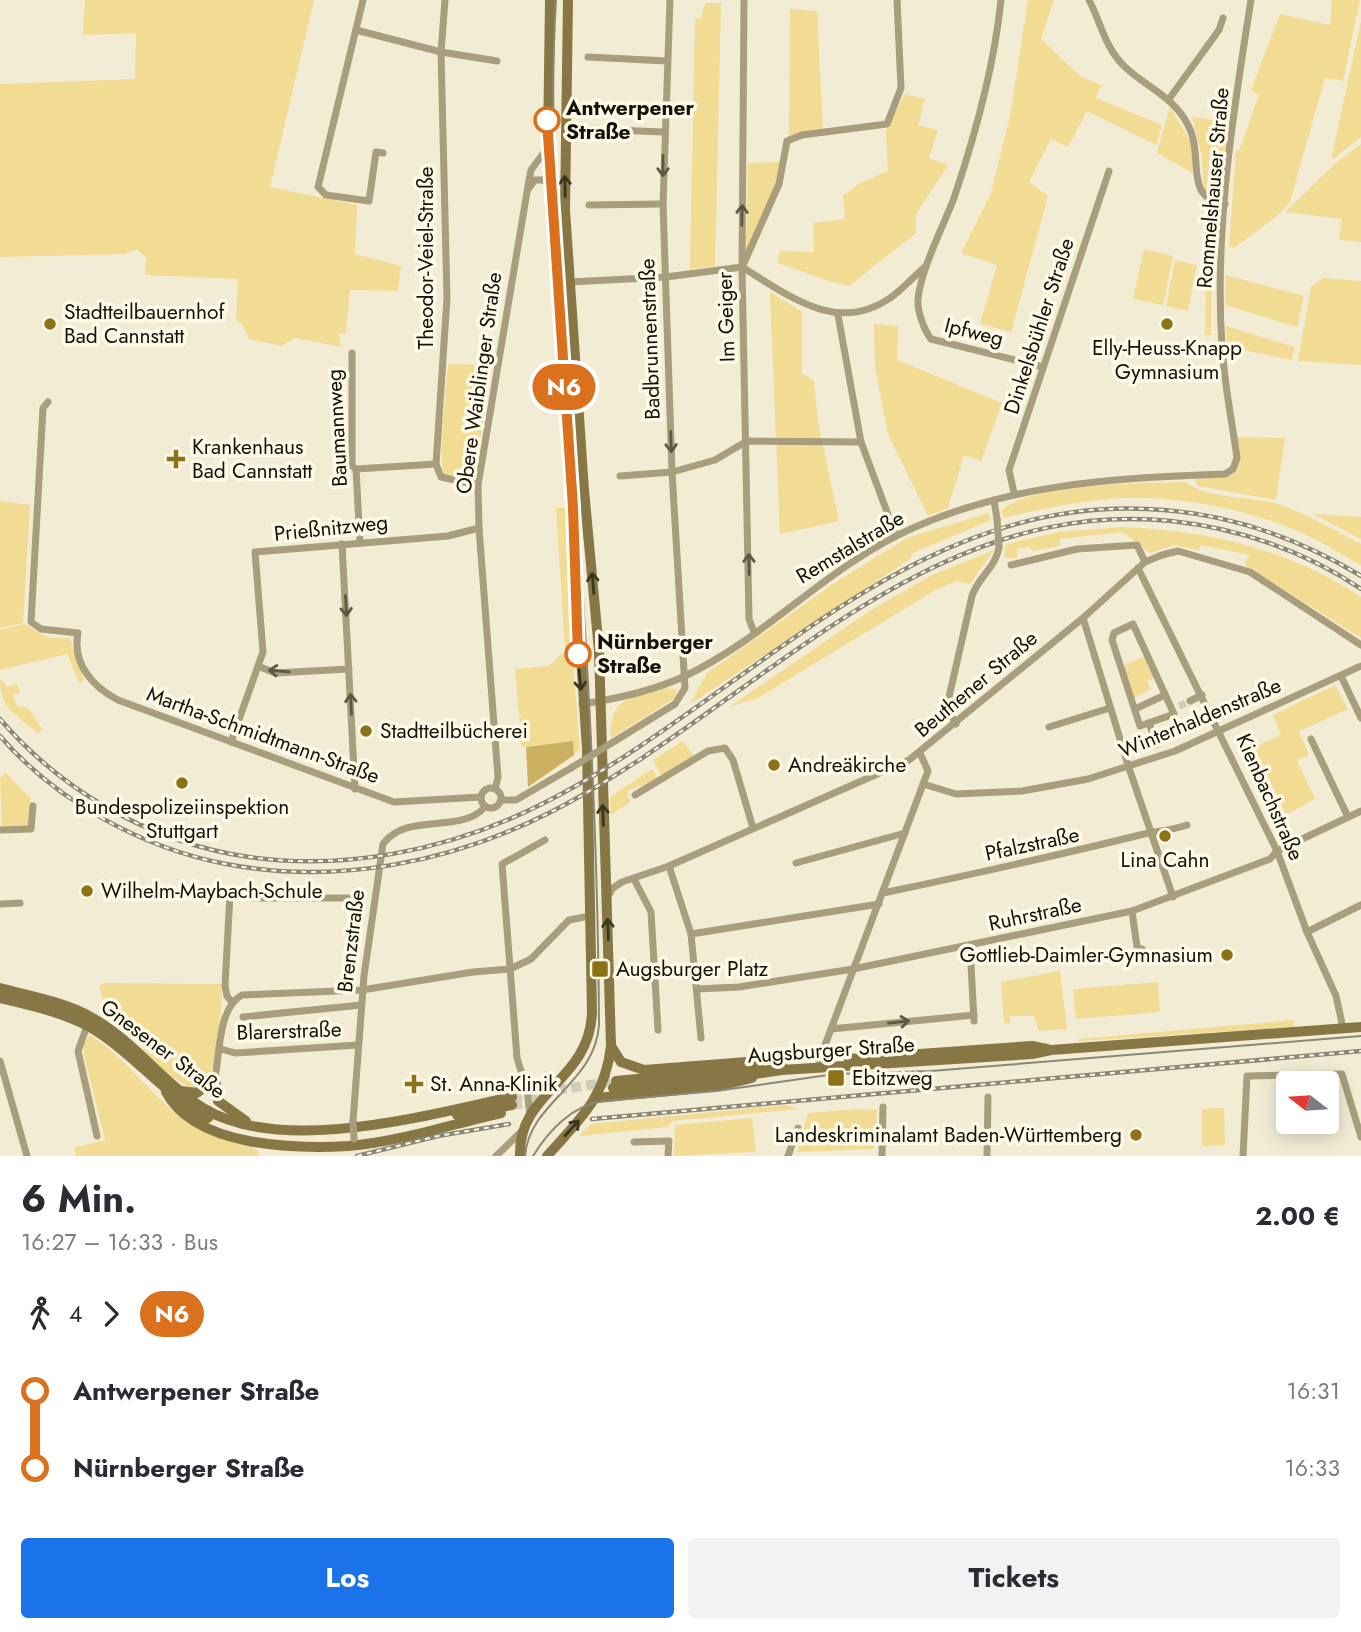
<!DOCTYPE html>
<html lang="de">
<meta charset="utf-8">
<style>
:root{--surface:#fff;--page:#f2f2f3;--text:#2b2b33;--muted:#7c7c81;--accent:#1a73e8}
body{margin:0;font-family:Jost,sans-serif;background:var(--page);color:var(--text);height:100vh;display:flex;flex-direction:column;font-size:26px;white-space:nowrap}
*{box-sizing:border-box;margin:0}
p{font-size:23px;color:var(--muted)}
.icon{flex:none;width:38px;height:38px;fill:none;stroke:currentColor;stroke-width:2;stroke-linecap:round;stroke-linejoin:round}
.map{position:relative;height:1156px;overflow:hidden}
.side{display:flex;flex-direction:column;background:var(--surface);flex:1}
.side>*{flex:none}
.badge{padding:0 14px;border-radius:23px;font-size:24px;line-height:46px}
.needle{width:46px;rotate:287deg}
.buttons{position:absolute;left:1276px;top:1071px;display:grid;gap:14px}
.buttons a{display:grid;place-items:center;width:63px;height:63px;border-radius:7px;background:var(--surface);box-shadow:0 4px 18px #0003;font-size:35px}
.map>.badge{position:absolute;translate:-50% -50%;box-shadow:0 0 0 4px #fff}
.legs{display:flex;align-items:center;gap:10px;height:77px;padding:0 21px;font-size:23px}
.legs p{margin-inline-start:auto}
.summary{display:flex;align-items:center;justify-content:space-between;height:119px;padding:0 21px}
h1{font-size:38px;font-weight:700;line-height:52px}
.primary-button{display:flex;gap:14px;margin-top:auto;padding:14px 21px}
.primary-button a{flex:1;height:80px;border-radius:7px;background:var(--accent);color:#fff;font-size:28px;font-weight:700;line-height:80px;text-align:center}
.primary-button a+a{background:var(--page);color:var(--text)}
ul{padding:0 21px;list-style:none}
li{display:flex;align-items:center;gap:24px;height:77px;font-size:26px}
li i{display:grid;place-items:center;width:10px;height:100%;margin:0 9px;background:currentColor}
li i::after{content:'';width:18px;height:18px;margin:-9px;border:5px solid;border-radius:50%;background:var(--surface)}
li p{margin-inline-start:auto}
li:first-child i{background:linear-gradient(#0000 50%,currentColor 0)}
li:last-child i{background:linear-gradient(currentColor 50%,#0000 0)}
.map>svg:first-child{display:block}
.green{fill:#f2db93}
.forest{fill:#cbb160}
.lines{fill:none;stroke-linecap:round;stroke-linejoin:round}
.minor-tunnel{stroke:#d2cbb7;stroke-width:7;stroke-dasharray:7 3.5;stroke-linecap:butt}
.secondary-tunnel{stroke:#d2cbb7;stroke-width:10;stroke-dasharray:10 5;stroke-linecap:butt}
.minor{stroke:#a89d7c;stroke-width:7}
.secondary{stroke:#877745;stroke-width:10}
.tram{stroke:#8b8777;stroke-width:2}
.rail-casing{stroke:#8b8777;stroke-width:4.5}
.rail{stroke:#fff9e7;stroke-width:2;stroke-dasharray:5;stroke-linecap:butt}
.minor-bridge{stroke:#a89d7c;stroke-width:7}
.oneway{stroke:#5e5843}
.oneway2{stroke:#3c351f}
.line-1-casing{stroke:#fff;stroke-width:16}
.line-1{stroke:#db711d;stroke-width:10}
.stop-1-dot{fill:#fff;stroke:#db711d;stroke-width:3.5}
.poi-dot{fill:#8c7317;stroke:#fff9e7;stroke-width:2.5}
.labels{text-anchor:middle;stroke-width:7;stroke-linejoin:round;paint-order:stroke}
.stop-label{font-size:21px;font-weight:bold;fill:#14120a;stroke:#fff9e7;text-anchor:start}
.street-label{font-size:21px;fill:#14120a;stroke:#fff9e7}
.poi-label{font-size:21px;fill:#14120a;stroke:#fff9e7;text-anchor:start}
</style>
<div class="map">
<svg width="1361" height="1156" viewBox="0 0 1361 1156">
<rect width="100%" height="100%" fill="#f3ecd5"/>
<g class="green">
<polygon points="85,0 314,0 270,187 357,205 355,254 401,266 398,291 350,290 346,333 339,334 341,347 295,338 281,346 249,339 242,324 236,320 238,279 145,275 146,258 137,249 125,254 0,257 0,84 135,79 136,33 83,35"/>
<polygon points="1028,0 1054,0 1041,39 1081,77 1102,85 1096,98 1162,125 1156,145 1087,111 1068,147 1051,139 1029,182 1048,196 1011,332 980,324 997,265 961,253 991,193 1010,117"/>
<polygon points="1332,0 1360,0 1343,81 1325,78 1290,202 1276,217 1234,248 1229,247 1236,150 1239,151 1259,95 1251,90 1280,14 1330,25"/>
<polygon points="705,3 721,3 715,266 690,269 695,19 701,18"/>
<polygon points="790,9 817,11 823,131 789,137"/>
<polygon points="1361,21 1361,137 1332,160 1332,155"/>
<path d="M 905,94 L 925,99 L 918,125 L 938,130 L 929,158 L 948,165 L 916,214 L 916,233 L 849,286 C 823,281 802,270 777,263 L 780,251 L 814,252 L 813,223 L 845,219 L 843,196 L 860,183 L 888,171 L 886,130 Z"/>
<polygon points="1170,107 1191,143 1193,173 1157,153"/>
<polygon points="1192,117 1232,122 1223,195 1217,199 1204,193 1202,157"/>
<polygon points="1361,144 1361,242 1339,240 1342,219 1285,212 1337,162"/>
<polygon points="780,162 775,185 746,252 748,163"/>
<polygon points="1207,214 1213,214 1211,335 1205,335"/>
<polygon points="1144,249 1173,256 1163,305 1133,299"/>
<polygon points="1175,260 1197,265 1188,311 1166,306"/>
<polygon points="1226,275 1304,296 1297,327 1225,305"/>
<polygon points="1323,278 1361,281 1361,365 1298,361 1311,287"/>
<polygon points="770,292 802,312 802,373 814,381 818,423 839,521 780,534"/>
<polygon points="874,324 898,326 897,360 1002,403 981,461 964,455 948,508 928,516 888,434 875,367"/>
<polygon points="1226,326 1295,347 1292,360 1227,347"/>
<polygon points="448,364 492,365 474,479 443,474 441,448"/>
<path d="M 1237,437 L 1285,438 L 1276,500 L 1198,486 L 1195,482 L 1197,479 C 1235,475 1244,481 1237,437 Z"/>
<path d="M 1185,482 C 1213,501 1250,495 1281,505 C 1309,515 1335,531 1361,544 L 1361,565 C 1342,555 1324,543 1304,534 C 1251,509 1167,493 1109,499 C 1073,502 1038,510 1003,518 L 1002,510 C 1028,484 1146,483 1185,482 Z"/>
<polygon points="0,501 30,505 23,623 0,628"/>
<polygon points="556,508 570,508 572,647 580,750 574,754 572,741 522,747 515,669 549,666 564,651 566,665"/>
<polygon points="988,513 991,520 913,553 909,560 690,704 707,673 836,582 907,538"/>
<polygon points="1313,514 1361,517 1361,539"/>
<path d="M 1121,527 C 1206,530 1290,549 1361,597 L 1361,638 L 1245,565 L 1249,555 L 1201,545 L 1199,550 L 1175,545 L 1150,553 L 1123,532 L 1060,539 L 1060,546 L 1032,551 L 1030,547 L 1017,549 L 1017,559 L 1004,557 L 1006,544 L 1059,532 Z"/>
<polygon points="994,550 970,584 956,581 934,591 758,698 729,707 871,610 932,575"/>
<polygon points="24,624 49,638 70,638 84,679 80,684 67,654 0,670 0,630"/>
<polygon points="1145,656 1155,677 1147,681 1151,689 1134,698 1123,666"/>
<path d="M 0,679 L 7,687 L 17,684 L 20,692 L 13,695 L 17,706 L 28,708 L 43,730 L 38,733 C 16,715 0,709 0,679 Z"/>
<polygon points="1335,685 1348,709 1299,731 1309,755 1297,760 1315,799 1286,815 1254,747 1281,735 1273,715"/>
<path d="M 666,688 L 677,690 L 675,698 L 611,738 C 609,695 631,700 666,688 Z"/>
<polygon points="683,741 694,756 662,777 653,760"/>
<path d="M 652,769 L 659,779 C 646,787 638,785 627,791 L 630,802 L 611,815 L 610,797 Z"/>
<polygon points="6,773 31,799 28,826 2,827 0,778"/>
<polygon points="1060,971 1067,1029 1039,1031 1034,1016 1010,1016 1010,1023 1004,1023 1001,982"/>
<polygon points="1158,982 1160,1012 1076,1019 1073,989"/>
<path d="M 105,983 L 222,984 L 220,1035 L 209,1082 L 197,1089 C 168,1083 143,1047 123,1027 L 123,1023 L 100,1010 L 104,1002 L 99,986 Z"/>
<polygon points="1294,1020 1294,1027 1079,1041 1079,1039"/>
<path d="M 90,1035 C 126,1058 149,1093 183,1119 C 205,1135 232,1142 258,1150 L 259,1156 L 76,1156 L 74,1148 L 105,1140 L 84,1055 L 83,1045 Z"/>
<polygon points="785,1105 799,1109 673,1121 667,1127 579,1136 591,1124"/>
<polygon points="1224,1108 1225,1145 1202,1146 1202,1109"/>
<polygon points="858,1109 877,1110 874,1149 797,1152 808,1113"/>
<polygon points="752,1118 756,1152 674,1156 675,1125"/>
</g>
<polygon class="forest" points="573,741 574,755 528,787 526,747"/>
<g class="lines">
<g class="minor-tunnel">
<polyline points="1179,706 1190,701"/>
<polyline points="1154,737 1158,748"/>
</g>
<g class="secondary-tunnel">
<polyline points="512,1097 616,1081"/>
<polyline points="512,1105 546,1098"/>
</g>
<g class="minor">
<polyline points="363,0 318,187 326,195 369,201 376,152 383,153"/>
<polyline points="445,0 441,52 447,298 436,464 441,477 478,485"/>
<polyline points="744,0 742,267 749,619 754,632"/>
<path d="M 1001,0 C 994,68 976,133 954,198 C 943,227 921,269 918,299 C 917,311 924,330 931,339 L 1043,367"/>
<path d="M 1089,0 C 1101,23 1105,48 1125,67 C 1146,87 1174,97 1188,125 C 1205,157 1182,198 1225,204"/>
<polyline points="356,30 441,52 497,61"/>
<polyline points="588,57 667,61"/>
<polyline points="1169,99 1219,30 1223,18"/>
<polyline points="590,129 663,132"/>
<polyline points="529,188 535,180 543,180 550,185"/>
<polyline points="589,205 663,204"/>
<polyline points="744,263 779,184 787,141 802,135 887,124 901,88 897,0"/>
<path d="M 742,267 C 788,295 837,335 890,298 C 903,289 914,276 926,266"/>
<polyline points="570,282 666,277 742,267"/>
<polyline points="838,315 861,442 896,536"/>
<polyline points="352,353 352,466 356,469 360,543"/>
<path d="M 48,402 L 43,408 L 31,622 L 41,629 L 78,633 C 72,664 93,687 118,700 L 394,802 L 481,797"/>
<polyline points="356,469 436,464"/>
<polyline points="620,476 672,472 715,460 747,441 861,442"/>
<polyline points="1014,493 1009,470 1109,171"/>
<polyline points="994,500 997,519"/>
<polyline points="342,544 355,789"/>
<polyline points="1011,565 1077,549 1137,545 1145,562"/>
<polyline points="1138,568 1277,851 1307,932 1336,996 1343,1028"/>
<polyline points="1083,618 1129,768 1173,897"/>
<polygon points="1133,624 1174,714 1140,726 1112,640 1114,633"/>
<polyline points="258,666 275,673 349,669"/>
<polyline points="1341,676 1361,718"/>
<polyline points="1190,701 1202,695"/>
<path d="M 582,704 C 616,699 655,690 685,676 C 761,640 822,573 898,535 C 1002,484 1112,478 1225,474 L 1233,469 L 1237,458 C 1232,421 1224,383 1222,346 C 1214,232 1233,113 1251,0"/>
<polyline points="1135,709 1165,695"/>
<polyline points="1149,723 1154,737"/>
<path d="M 956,724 L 948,709 L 949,697 L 972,596 C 978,577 996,568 999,547"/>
<polyline points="1049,727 1110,708"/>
<polyline points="1311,739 1348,817"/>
<polyline points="615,741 675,704 685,688 672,472 663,204 670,0"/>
<polyline points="231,742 263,652 255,552 448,536 479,528"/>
<polyline points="923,784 956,794 1022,791 1088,779 1175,751 1361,666"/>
<circle cx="491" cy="798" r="10"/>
<polyline points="495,789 498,777 479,528 478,485 529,180 531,170 548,147"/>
<polyline points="635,795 708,751 725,748 733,760 753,828"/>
<polyline points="501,800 516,800 571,768"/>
<polyline points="0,830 31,829 33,806"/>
<polyline points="796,863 905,833"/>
<polyline points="669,866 691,934 701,1038"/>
<polyline points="634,879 651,912 658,1030"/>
<path d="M 883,893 C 969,875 1055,856 1140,835 C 1157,831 1169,831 1187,825"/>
<polyline points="607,898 613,888 622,882 669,866 909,760 1083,618 1145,562 1162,555 1178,551 1250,572 1361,645"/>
<polyline points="0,904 20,903"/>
<polyline points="1132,911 1137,947 1142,949"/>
<polyline points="1307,932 1361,905"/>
<polyline points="691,934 879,904"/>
<polyline points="970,946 974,1021"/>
<polyline points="697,989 739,987 853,969 1132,911 1270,859 1277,851 1361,811"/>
<polyline points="232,1002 227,996 225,986 230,894 253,898 348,898"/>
<polyline points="243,1017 361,1005"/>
<polyline points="87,1026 78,1051 97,1136"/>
<polyline points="831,1029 974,1015"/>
<polyline points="221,1049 235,1053 358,1045"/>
<polyline points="0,1061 27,1156"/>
<polyline points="819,1061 928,771 920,753"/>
<path d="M 215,1078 C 220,1053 218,1008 242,995 L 362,990 L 473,972 L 510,969 L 531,959 L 569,920 L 590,916"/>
<polyline points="530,1115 527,1090 517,1058 502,864 545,840"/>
<path d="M 353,1121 L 364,976 L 383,844 C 407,811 460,835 485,807"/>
<polyline points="634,1142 669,1141 668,1156"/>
<polyline points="496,1156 522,1131"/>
<polyline points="788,1156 798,1128"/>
<polyline points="882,1156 883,1107"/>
<polyline points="987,1156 988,1097"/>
<polyline points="1243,1156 1247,1076 1342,1074 1361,1137"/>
</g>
<g class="secondary">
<path d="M 0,988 C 30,996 64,1002 91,1017 C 134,1041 162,1082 203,1108 C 282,1156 427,1115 512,1097"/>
<path d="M 0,998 C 30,1005 61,1012 88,1026 C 132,1051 163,1094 208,1118"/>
<polyline points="611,1046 621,1062 644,1070 760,1061"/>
<polyline points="849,1059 1032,1046 1047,1049"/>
<polyline points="215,1078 218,1101 246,1121"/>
<polyline points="616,1081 782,1065"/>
<polyline points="613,1088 699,1082 782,1070 1032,1054 1051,1050 1361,1027"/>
<polyline points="180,1091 197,1093 215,1078"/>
<path d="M 166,1092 C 195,1147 294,1149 348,1146 C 399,1142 452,1124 501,1113"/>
<polyline points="597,1098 719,1086 752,1078"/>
<polyline points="457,1115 512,1105"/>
<path d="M 520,1156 C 518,1091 589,1082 592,1013 L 587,749 L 548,146 L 550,0"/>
<path d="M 547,1156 C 580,1119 605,1098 611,1046 L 599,651 L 584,490 L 565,210 L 568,0"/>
</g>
<g class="tram">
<path d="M 525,1156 C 529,1102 595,1084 599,1025 C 598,827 586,630 572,433 C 562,289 547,144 556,0"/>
<path d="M 533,1156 C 549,1130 573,1105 603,1101 L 716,1091 L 835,1074 L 931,1071 L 1361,1036"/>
</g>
<g class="rail-casing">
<g id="rail">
<path d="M 0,719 C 59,788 142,837 231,854 C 338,874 450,851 546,802 C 744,701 907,497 1147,509 C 1224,512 1295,536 1361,576"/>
<path d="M 0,736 C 56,801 142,848 226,864 C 336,885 449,863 549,813 C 754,709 920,496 1171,521 C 1238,528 1305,551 1361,589"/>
<polyline points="592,1119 1361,1051"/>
<polyline points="357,1156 438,1136 509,1124"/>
</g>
</g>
<use href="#rail" class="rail"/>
<g class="minor-bridge">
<polyline points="997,519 999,547"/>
<polyline points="571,768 615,741"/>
<polyline points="353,1121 354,1139"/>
</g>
</g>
<defs><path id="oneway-shaft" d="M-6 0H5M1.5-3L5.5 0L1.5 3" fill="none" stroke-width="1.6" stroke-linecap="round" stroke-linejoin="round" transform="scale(1.75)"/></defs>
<g class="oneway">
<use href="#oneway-shaft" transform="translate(663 166) rotate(90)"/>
<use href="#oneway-shaft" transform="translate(742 215) rotate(-89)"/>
<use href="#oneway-shaft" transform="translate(671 442) rotate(88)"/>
<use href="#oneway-shaft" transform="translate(749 564) rotate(-91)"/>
<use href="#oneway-shaft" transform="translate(346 606) rotate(87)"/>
<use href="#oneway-shaft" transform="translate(279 671) rotate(-175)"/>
<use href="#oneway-shaft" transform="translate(351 704) rotate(-93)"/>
<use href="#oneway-shaft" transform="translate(899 1022) rotate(-6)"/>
</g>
<g class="oneway2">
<use href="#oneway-shaft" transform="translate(565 186) rotate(-91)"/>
<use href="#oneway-shaft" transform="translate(593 583) rotate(-95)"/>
<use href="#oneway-shaft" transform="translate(580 680) rotate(85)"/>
<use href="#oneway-shaft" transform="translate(603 815) rotate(-92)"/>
<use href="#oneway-shaft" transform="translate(608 929) rotate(-92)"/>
<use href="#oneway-shaft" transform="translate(572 1128) rotate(-48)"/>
</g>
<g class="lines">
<g class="line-1-casing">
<polyline id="line-1" points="547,120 573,507 578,654"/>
</g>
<use href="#line-1" class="line-1"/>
</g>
<g class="stop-1-dot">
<circle cx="547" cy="120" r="12"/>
<circle cx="578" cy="654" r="12"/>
</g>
<g class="poi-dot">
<circle cx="50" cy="324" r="7"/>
<circle cx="1167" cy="324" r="7"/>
<path d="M172.5 448.5h7v7h7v7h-7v7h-7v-7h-7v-7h7z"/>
<circle cx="366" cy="731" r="7"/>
<circle cx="774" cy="765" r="7"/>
<circle cx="182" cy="783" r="7"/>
<circle cx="1165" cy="836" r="7"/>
<circle cx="87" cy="891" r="7"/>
<circle cx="1227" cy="955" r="7"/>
<rect x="591" y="960" width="18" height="18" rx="3.5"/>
<rect x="827" y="1069" width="18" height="18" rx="3.5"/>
<path d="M410.5 1073.5h7v7h7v7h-7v7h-7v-7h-7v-7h7z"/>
<circle cx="1136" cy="1135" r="7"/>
</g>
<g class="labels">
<g class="stop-label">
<text x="566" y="115">Antwerpener<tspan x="566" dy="24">Straße</tspan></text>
<text x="597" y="649">Nürnberger<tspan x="597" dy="24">Straße</tspan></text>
</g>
<g class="street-label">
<text transform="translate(1213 188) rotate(-85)" y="7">Rommelshauser Straße</text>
<text transform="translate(426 258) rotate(-90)" y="7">Theodor-Veiel-Straße</text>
<text transform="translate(726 317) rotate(-92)" y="7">Im Geiger</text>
<text transform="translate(1039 326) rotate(-72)" y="7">Dinkelsbühler Straße</text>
<text transform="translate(974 332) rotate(14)" y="7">Ipfweg</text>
<text transform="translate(650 339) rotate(-92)" y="7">Badbrunnenstraße</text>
<text transform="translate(479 383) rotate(-82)" y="7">Obere Waiblinger Straße</text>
<text transform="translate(337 428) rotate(-93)" y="7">Baumannweg</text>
<text transform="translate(331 528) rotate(-6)" y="7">Prießnitzweg</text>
<text transform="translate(850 547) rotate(-31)" y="7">Remstalstraße</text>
<text transform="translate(976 684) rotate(-40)" y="7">Beuthener Straße</text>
<text transform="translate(1200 718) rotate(-23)" y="7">Winterhaldenstraße</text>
<text transform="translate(263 735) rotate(20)" y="7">Martha-Schmidtmann-Straße</text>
<text transform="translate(1270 797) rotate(66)" y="7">Kienbachstraße</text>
<text transform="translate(1032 844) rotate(-12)" y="7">Pfalzstraße</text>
<text transform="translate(1035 914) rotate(-12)" y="7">Ruhrstraße</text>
<text transform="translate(351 941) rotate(-83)" y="7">Brenzstraße</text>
<text transform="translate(289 1031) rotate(-2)" y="7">Blarerstraße</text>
<text transform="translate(163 1049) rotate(37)" y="7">Gnesener Straße</text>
<text transform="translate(831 1050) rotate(-4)" y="7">Augsburger Straße</text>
</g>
<g class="poi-label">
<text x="64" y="319">Stadtteilbauernhof<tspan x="64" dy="24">Bad Cannstatt</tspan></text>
<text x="1167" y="355" text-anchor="middle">Elly-Heuss-Knapp<tspan x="1167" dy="24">Gymnasium</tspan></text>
<text x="192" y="454">Krankenhaus<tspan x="192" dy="24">Bad Cannstatt</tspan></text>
<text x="380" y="738">Stadtteilbücherei</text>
<text x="788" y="772">Andreäkirche</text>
<text x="182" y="814" text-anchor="middle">Bundespolizeiinspektion<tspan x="182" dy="24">Stuttgart</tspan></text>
<text x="1165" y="867" text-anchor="middle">Lina Cahn</text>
<text x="101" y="898">Wilhelm-Maybach-Schule</text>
<text x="1213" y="962" text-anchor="end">Gottlieb-Daimler-Gymnasium</text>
<text x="616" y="976">Augsburger Platz</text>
<text x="852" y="1085">Ebitzweg</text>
<text x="430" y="1091">St. Anna-Klinik</text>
<text x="1122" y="1142" text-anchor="end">Landeskriminalamt Baden-Württemberg</text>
</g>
</g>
</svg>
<div class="buttons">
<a><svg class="needle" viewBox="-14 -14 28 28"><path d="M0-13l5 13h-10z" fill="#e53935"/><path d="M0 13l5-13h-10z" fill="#7c7c81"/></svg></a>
</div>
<b class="badge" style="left:564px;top:387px;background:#db711d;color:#fff">N6</b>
</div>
<section class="side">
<div class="summary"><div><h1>6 Min.</h1><p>16:27 – 16:33 · Bus</p></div><b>2.00 €</b></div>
<div class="legs"><svg class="icon" aria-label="walk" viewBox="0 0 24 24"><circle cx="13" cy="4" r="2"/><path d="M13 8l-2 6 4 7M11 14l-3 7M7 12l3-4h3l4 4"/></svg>4<svg class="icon" aria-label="forward" viewBox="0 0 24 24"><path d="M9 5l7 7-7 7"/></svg><b class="badge" style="background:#db711d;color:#fff">N6</b></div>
<ul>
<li><i style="color:#db711d"></i><b>Antwerpener Straße</b><p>16:31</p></li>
<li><i style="color:#db711d"></i><b>Nürnberger Straße</b><p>16:33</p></li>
</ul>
<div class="primary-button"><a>Los</a><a>Tickets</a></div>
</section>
